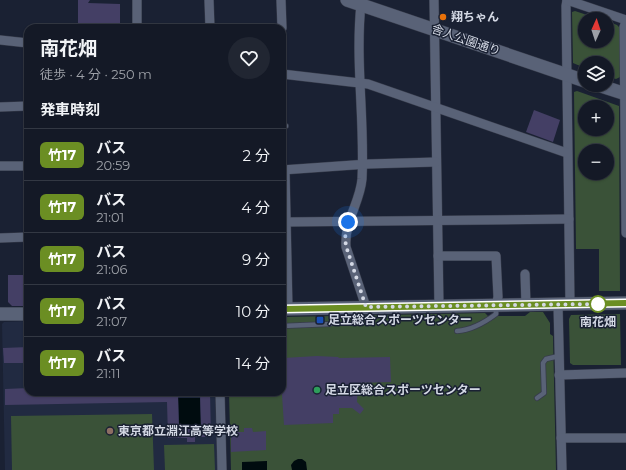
<!DOCTYPE html>
<html lang="ja">
<meta charset="utf-8">
<style>
:root{--surface:#141926;--page:#212632;--text:#f1f3f6;--muted:#9da0a7;--line:#333843}
body{margin:0;font-family:Montserrat,"Noto Sans JP",sans-serif;background:var(--page);color:var(--text);height:100vh;display:flex;flex-direction:column;font-size:15px;white-space:nowrap}
*{box-sizing:border-box;margin:0}
p{font-size:13px;color:var(--muted)}
.icon{flex:none;width:22px;height:22px;fill:none;stroke:currentColor;stroke-width:2;stroke-linecap:round;stroke-linejoin:round}
.map{position:relative;flex:1;overflow:hidden}
.drawer{position:absolute;left:24px;top:24px;width:262px;height:372px;display:flex;flex-direction:column;background:var(--surface);border-radius:12px;box-shadow:0 1px 3px #0004,0 0 0 1px var(--line)}
.drawer>*{flex:none}
.badge{padding:0 8px;border-radius:6px;font-size:14px;line-height:26px}
.needle{width:26px;rotate:3deg}
.controls{position:absolute;left:578px;top:12px;display:grid;gap:8px}
.controls a{display:grid;place-items:center;width:36px;height:36px;border-radius:50%;background:var(--surface);box-shadow:0 1px 3px #0004,0 0 0 1px var(--line);font-size:20px}
.you{position:absolute;width:20px;height:20px;margin:-10px;border:3px solid #fff;border-radius:50%;background:#1a73e8;box-shadow:0 0 0 6px #1a73e833}
.map>.badge{position:absolute;translate:-50% -50%;box-shadow:0 0 0 2px #fff}
h2{padding:0 16px;font-size:15px;line-height:36px}
.round{display:grid;place-items:center;flex:none;width:42px;height:42px;border-radius:21px;background:var(--page)}
.headline{display:flex;align-items:center;justify-content:space-between;height:68px;padding:0 16px}
h1{font-size:19px;font-weight:700;line-height:30px}
ul{padding:0;list-style:none}
li{display:flex;align-items:center;gap:12px;height:52px;padding:0 16px;border-top:1px solid var(--line)}
li div{flex:1}
li b{display:block;font-size:15px}
li em{font-style:normal}
li .badge{min-width:44px;font-weight:700;text-align:center}
.map>svg:first-child{display:block}
.built{fill:#212a41}
.green{fill:#3a5238;fill-rule:evenodd}
.water{fill:#000c0f}
.building{fill:#443f65}
.lines{fill:none;stroke-linecap:round;stroke-linejoin:round}
.lane-casing{stroke:#373c4b;stroke-width:6}
.street-casing{stroke:#373c4b;stroke-width:10}
.secondary-casing{stroke:#373c4b;stroke-width:14}
.lane{stroke:#596277;stroke-width:4.5}
.street{stroke:#596277;stroke-width:9}
.secondary{stroke:#596277;stroke-width:13}
.line-casing{stroke:#fff;stroke-width:9}
.line{stroke:#6b8e23;stroke-width:6}
.walk{stroke:#d4d9e5;stroke-width:4;stroke-dasharray:0 7.2}
.food-dot{fill:#e8710a;stroke:#1a2133;stroke-width:1.5}
.stop-dot{fill:#fff;stroke:#6b8e23;stroke-width:2}
.transit-dot{fill:#1a4fb4;stroke:#1a2133;stroke-width:1.5}
.leisure-dot{fill:#2e9e5b;stroke:#1a2133;stroke-width:1.5}
.education-dot{fill:#8d6e63;stroke:#1a2133;stroke-width:1.5}
.labels{text-anchor:middle;stroke-width:3;stroke-linejoin:round;paint-order:stroke}
.poi-label{font-size:12px;font-weight:bold;fill:#d4d9e5;stroke:#1a2133;text-anchor:start}
.street-label{font-size:12px;fill:#d4d9e5;stroke:#1a2133}
.stop-label{font-size:12px;font-weight:bold;fill:#d4d9e5;stroke:#1a2133}
</style>
<div class="map">
<svg width="626" height="470" viewBox="0 0 626 470">
<rect width="100%" height="100%" fill="#1a2133"/>
<polygon class="built" points="28,321 28,392 215,392 218,470 5,470 2,324 4,322"/>
<g class="green">
<polygon points="575,11 599,19 585,19 585,41 607,41 607,21 617,25 620,28 620,77 616,79 607,76 607,63 585,63 585,68 573,63 572,12"/>
<path d="M 577,91 L 619,106 L 620,291 L 599,291 L 599,249 L 576,249 L 574,92 ZM 585,107 L 607,107 L 607,129 L 585,129 ZM 585,151 L 607,151 L 607,173 L 585,173 Z"/>
<polygon points="530,312 543,312 550,323 550,334 553,336 556,470 231,470 229,392 282,392 282,317 485,313 488,316 525,316"/>
<polygon points="620,314 621,365 573,365 570,363 569,319 571,315"/>
<polygon points="152,414 154,470 12,470 11,416"/>
<polygon points="214,444 215,470 165,470 164,445"/>
</g>
<g class="water">
<polygon points="178,398 200,398 201,429 179,429"/>
<polygon points="298,459 302,459 306,462 307,470 292,470 291,465 294,461"/>
<polygon points="267,461 267,470 242,470 242,462"/>
</g>
<g class="building">
<polygon points="78,0 90,0 88,3 120,4 120,28 78,28"/>
<polygon points="534,110 560,120 553,142 526,132"/>
<polygon points="8,275 28,275 28,306 12,306 8,302"/>
<polygon points="28,347 28,363 4,363 3,348"/>
<polygon points="317,356 338,357 339,358 390,357 391,382 358,383 357,402 364,409 360,414 352,408 339,408 339,414 333,414 333,423 284,425 282,395 283,358"/>
<polygon points="28,388 28,392 178,392 179,429 201,429 200,392 210,392 211,437 195,437 195,442 187,442 187,438 168,438 167,402 5,405 5,389"/>
<polygon points="244,428 252,428 253,432 266,431 266,450 231,452 231,432 244,432"/>
</g>
<g class="lines">
<g class="lane-casing">
<g id="lane">
<polyline points="282,126 286,126"/>
<polyline points="282,326 330,324 335,320 335,309"/>
<path d="M 457,331 C 472,330 484,323 496,314 L 496,307"/>
<polyline points="537,398 544,393 543,363 546,359 559,356"/>
</g>
</g>
<g class="street-casing">
<g id="street">
<polyline points="137,0 137,28"/>
<polyline points="209,0 210,28"/>
<polyline points="281,0 282,28"/>
<polyline points="434,0 439,306"/>
<polyline points="567,0 566,6 570,304"/>
<polyline points="567,0 626,20"/>
<path d="M 361,4 C 355,62 365,121 362,179 C 360,203 344,221 346,247 L 366,307"/>
<polyline points="626,21 624,27 626,233"/>
<polyline points="0,40 28,43"/>
<polyline points="282,54 282,74"/>
<polyline points="282,74 368,84 567,153"/>
<polyline points="0,107 28,106"/>
<polyline points="0,166 28,166"/>
<polyline points="282,170 368,164 436,162"/>
<polyline points="285,170 288,308"/>
<polyline points="286,222 569,219"/>
<polyline points="0,238 28,237"/>
<polyline points="438,256 496,256 498,297 496,306"/>
<polyline points="525,274 526,305"/>
<polyline points="558,305 562,470"/>
<polyline points="559,375 626,373"/>
<polyline points="220,392 222,470"/>
<polyline points="561,438 626,438"/>
</g>
</g>
<g class="secondary-casing">
<g id="secondary">
<polyline points="347,0 585,81"/>
<polyline points="598,85 626,94"/>
<polyline points="282,309 626,303"/>
<polyline points="0,314 28,314"/>
</g>
</g>
<use href="#lane" class="lane"/>
<use href="#street" class="street"/>
<use href="#secondary" class="secondary"/>
</g>
<g class="lines">
<g class="line-casing">
<polyline id="line" points="282,309 626,303"/>
</g>
<use href="#line" class="line"/>
<polyline class="walk" points="348,222 345,238 346,246 366,307 598,304"/>
</g>
<circle class="food-dot" cx="443" cy="17" r="4"/>
<circle class="stop-dot" cx="598" cy="304" r="8"/>
<rect class="transit-dot" x="316" y="316" width="8" height="8" rx="2"/>
<circle class="leisure-dot" cx="317" cy="390" r="4"/>
<circle class="education-dot" cx="110" cy="431" r="4"/>
<g class="labels">
<g class="poi-label">
<text x="451" y="21">翔ちゃん</text>
<text x="328" y="324">足立総合スポーツセンター</text>
<text x="325" y="394">足立区総合スポーツセンター</text>
<text x="118" y="435">東京都立淵江高等学校</text>
</g>
<g class="street-label">
<text transform="translate(466 40) rotate(19)" y="4">舎人公園通り</text>
</g>
<g class="stop-label">
<text x="598" y="326">南花畑</text>
</g>
</g>
</svg>
<div class="controls">
<a><svg class="needle" viewBox="-14 -14 28 28"><path d="M0-13l5 13h-10z" fill="#e53935"/><path d="M0 13l5-13h-10z" fill="#9da0a7"/></svg></a>
<a><svg class="icon" aria-label="layers" viewBox="0 0 24 24"><path d="M12 4l9 5-9 5-9-5zM3 14l9 5 9-5"/></svg></a>
<a>+</a>
<a>−</a>
</div>
<div class="you" style="left:348px;top:222px"></div>
<section class="drawer">
<div class="headline"><div><h1>南花畑</h1><p>徒歩 · 4 分 · 250 m</p></div><a class="round"><svg class="icon" aria-label="heart" viewBox="0 0 24 24"><path d="M12 20l-8-8c-3-5 5-10 8-4 3-6 11-1 8 4z"/></svg></a></div>
<h2>発車時刻</h2>
<ul>
<li><span class="badge" style="background:#6b8e23;color:#fff">竹17</span><div><b>バス</b><p>20:59</p></div><em>2 分</em></li>
<li><span class="badge" style="background:#6b8e23;color:#fff">竹17</span><div><b>バス</b><p>21:01</p></div><em>4 分</em></li>
<li><span class="badge" style="background:#6b8e23;color:#fff">竹17</span><div><b>バス</b><p>21:06</p></div><em>9 分</em></li>
<li><span class="badge" style="background:#6b8e23;color:#fff">竹17</span><div><b>バス</b><p>21:07</p></div><em>10 分</em></li>
<li><span class="badge" style="background:#6b8e23;color:#fff">竹17</span><div><b>バス</b><p>21:11</p></div><em>14 分</em></li>
</ul>
</section>
</div>
